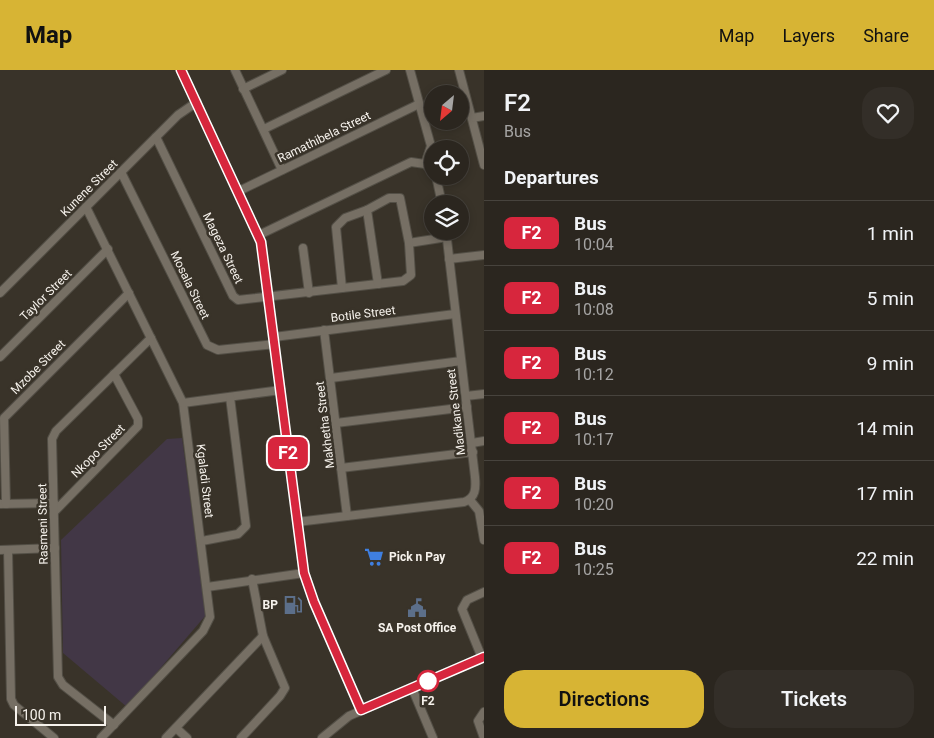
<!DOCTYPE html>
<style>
:root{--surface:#2b261f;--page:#332e28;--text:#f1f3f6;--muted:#a6a5a4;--line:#47433d;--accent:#d7b434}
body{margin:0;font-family:Roboto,sans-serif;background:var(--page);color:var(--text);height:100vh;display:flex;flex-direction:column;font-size:19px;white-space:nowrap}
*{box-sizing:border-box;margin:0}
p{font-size:16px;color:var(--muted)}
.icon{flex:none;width:28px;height:28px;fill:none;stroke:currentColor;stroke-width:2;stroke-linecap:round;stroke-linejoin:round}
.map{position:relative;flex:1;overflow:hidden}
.sheet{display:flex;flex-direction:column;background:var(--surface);width:450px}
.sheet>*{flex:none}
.badge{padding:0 10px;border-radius:8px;font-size:18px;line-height:32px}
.needle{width:32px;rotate:208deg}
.buttons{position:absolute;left:424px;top:15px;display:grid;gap:10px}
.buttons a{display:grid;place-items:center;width:45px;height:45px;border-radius:50%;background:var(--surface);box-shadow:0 2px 8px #0003,0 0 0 1px var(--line);font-size:25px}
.scale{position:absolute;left:15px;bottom:12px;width:91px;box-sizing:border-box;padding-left:5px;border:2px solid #f6f2ec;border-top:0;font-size:14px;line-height:18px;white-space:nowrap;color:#f6f2ec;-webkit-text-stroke:4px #393329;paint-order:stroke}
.map>.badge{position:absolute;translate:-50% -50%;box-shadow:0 0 0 2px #fff}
h2{padding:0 20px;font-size:19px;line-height:45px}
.round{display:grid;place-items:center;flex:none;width:52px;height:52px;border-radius:20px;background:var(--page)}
.headline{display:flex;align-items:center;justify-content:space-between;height:85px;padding:0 20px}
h1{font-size:24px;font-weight:600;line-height:38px}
.primary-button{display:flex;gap:10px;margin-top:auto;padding:10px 20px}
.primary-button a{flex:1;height:58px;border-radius:20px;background:var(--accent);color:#111;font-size:20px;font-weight:600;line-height:58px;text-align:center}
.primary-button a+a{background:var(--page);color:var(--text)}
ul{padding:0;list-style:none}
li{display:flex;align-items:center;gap:15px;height:65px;padding:0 20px;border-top:1px solid var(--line)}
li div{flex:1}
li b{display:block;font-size:19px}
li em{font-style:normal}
li .badge{min-width:55px;font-weight:700;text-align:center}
header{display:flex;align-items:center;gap:30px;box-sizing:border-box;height:70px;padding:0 25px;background:var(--accent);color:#111}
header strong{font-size:24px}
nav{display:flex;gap:28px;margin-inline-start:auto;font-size:18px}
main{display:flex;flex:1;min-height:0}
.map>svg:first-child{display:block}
.education{fill:#423746}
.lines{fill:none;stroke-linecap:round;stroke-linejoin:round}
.minor-casing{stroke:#534f46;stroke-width:10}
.minor{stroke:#766f64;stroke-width:8}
.line-casing{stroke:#fff;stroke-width:11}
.line{stroke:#d7263d;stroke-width:8}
.stop-dot{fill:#fff;stroke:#d7263d;stroke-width:2.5}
.labels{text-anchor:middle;stroke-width:5;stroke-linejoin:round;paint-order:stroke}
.street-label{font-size:12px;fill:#f6f2ec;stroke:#393329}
.poi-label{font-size:12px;font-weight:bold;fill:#f6f2ec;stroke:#393329;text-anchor:start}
.stop-label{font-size:12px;font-weight:bold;fill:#f6f2ec;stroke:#393329}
</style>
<header>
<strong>Map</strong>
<nav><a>Map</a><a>Layers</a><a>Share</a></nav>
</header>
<main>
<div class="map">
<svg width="484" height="668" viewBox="0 0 484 668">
<rect width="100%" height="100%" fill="#393329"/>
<polygon class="education" points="182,368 206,545 127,637 63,583 61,470 167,369"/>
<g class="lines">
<g class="minor-casing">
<g id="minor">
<polyline points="181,0 261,172 304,503 314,533 361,640"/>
<polyline points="235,0 282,100"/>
<polyline points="410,0 431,76 425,94"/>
<polyline points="459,0 484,95"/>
<polyline points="243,19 282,0"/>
<polyline points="472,48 484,46"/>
<polyline points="264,59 386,0"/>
<polyline points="156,67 233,226 238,230 403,211 411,205 409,173 447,167"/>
<polyline points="121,102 207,275 218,280 275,274"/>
<polyline points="436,106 442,134"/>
<polyline points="239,121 419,34"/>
<polyline points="86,137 183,333 210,547 203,561 101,668"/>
<polyline points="259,165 411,92 425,94 432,101"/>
<polyline points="303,178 309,223"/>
<polyline points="449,189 484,185"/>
<polyline points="378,214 367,140 389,128 400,128 409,173"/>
<polyline points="342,218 336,157 345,148 367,140"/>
<polyline points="0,223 178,45 197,32"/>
<polyline points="324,260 347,446"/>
<polyline points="274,267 455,244"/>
<polyline points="0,287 108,179"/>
<polyline points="331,308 461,291"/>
<polyline points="466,326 484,324"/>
<polyline points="183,333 281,320"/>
<polyline points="336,353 467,337"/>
<polyline points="472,373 484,371"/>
<polyline points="341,398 473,382"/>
<polyline points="470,430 479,441 484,470"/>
<polyline points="0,434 54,433"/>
<polyline points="6,434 4,348 129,223"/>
<polyline points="54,442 138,356 138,349 114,304"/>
<path d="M 297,452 L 464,432 C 476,428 476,418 475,407 L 446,161"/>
<polyline points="202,471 238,464 246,456 230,327"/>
<polyline points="0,480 55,478"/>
<polyline points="8,480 11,629 14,635 54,668"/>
<polyline points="207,517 304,503"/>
<polyline points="482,588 462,539 467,530 484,522"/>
<polyline points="412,618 433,668"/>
<polyline points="114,655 63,615 58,607 52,369 56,361 151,268"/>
<polyline points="176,658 187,668"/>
<polyline points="166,668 263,566"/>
<polyline points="241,668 280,626 285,618 263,566 252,509"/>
<polyline points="322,668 349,646 484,587"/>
<polyline points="484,668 478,651 484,642"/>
</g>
</g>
<use href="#minor" class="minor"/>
</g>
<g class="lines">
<g class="line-casing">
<polyline id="line" points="181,0 261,172 304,503 314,532 361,640 484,587"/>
</g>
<use href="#line" class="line"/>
</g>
<defs>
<g id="supermarket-bare" transform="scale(1.5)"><path d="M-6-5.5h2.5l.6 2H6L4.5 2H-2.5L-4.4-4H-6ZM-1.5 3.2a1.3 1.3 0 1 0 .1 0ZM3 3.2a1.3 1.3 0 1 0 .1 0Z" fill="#3f7fe0" stroke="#393329" stroke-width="2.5" paint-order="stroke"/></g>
<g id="fuel-bare" transform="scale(1.5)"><path d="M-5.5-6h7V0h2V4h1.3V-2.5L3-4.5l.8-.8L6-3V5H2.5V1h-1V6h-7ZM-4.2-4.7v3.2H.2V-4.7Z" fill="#5c6f8a" stroke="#393329" stroke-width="2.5" paint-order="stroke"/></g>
<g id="civic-bare" transform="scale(1.5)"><path d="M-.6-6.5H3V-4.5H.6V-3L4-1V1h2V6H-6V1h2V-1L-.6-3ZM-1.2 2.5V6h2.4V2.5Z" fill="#5c6f8a" stroke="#393329" stroke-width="2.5" paint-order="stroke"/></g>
</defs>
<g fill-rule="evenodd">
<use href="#supermarket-bare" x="374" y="487"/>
<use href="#fuel-bare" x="293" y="535"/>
<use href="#civic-bare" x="417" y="538"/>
</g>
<circle class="stop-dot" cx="428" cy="611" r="10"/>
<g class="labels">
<g class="street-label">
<text transform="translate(324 67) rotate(-26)" y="4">Ramathibela Street</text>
<text transform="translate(89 118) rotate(-45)" y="4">Kunene Street</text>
<text transform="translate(223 178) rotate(64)" y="4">Mageza Street</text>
<text transform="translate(190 215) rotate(64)" y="4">Mosala Street</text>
<text transform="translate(46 225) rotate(-45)" y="4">Taylor Street</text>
<text transform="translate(363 244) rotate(-7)" y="4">Botile Street</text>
<text transform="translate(38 297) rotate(-45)" y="4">Mzobe Street</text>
<text transform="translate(456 342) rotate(-97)" y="4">Madikane Street</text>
<text transform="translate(325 355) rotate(-97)" y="4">Makhetha Street</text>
<text transform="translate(98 381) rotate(-45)" y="4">Nkopo Street</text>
<text transform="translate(205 411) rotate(83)" y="4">Kgaladi Street</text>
<text transform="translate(43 454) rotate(-91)" y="4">Rasmeni Street</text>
</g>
<g class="poi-label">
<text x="389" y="491">Pick n Pay</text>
<text x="278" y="539" text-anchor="end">BP</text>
<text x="417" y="562" text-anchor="middle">SA Post Office</text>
</g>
<g class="stop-label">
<text x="428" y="635">F2</text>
</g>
</g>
</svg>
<div class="buttons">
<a><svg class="needle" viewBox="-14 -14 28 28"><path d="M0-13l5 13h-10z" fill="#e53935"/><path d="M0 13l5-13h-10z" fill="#a6a5a4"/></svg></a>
<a><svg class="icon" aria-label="locate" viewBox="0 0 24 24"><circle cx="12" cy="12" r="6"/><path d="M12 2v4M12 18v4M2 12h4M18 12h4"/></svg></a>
<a><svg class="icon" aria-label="layers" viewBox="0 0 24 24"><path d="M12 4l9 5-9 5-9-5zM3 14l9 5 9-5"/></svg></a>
</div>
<div class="scale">100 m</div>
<b class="badge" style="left:288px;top:383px;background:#d7263d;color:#fff">F2</b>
</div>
<section class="sheet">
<div class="headline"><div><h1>F2</h1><p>Bus</p></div><a class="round"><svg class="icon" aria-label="heart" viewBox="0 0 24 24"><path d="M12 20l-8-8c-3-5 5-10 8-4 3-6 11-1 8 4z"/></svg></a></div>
<h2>Departures</h2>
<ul>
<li><span class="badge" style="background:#d7263d;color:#fff">F2</span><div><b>Bus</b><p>10:04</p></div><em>1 min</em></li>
<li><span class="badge" style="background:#d7263d;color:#fff">F2</span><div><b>Bus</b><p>10:08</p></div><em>5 min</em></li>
<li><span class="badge" style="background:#d7263d;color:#fff">F2</span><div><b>Bus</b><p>10:12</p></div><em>9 min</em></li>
<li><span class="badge" style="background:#d7263d;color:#fff">F2</span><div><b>Bus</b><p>10:17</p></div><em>14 min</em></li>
<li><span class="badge" style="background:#d7263d;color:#fff">F2</span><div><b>Bus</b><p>10:20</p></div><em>17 min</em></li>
<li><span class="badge" style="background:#d7263d;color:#fff">F2</span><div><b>Bus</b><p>10:25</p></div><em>22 min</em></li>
</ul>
<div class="primary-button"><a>Directions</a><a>Tickets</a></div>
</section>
</main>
